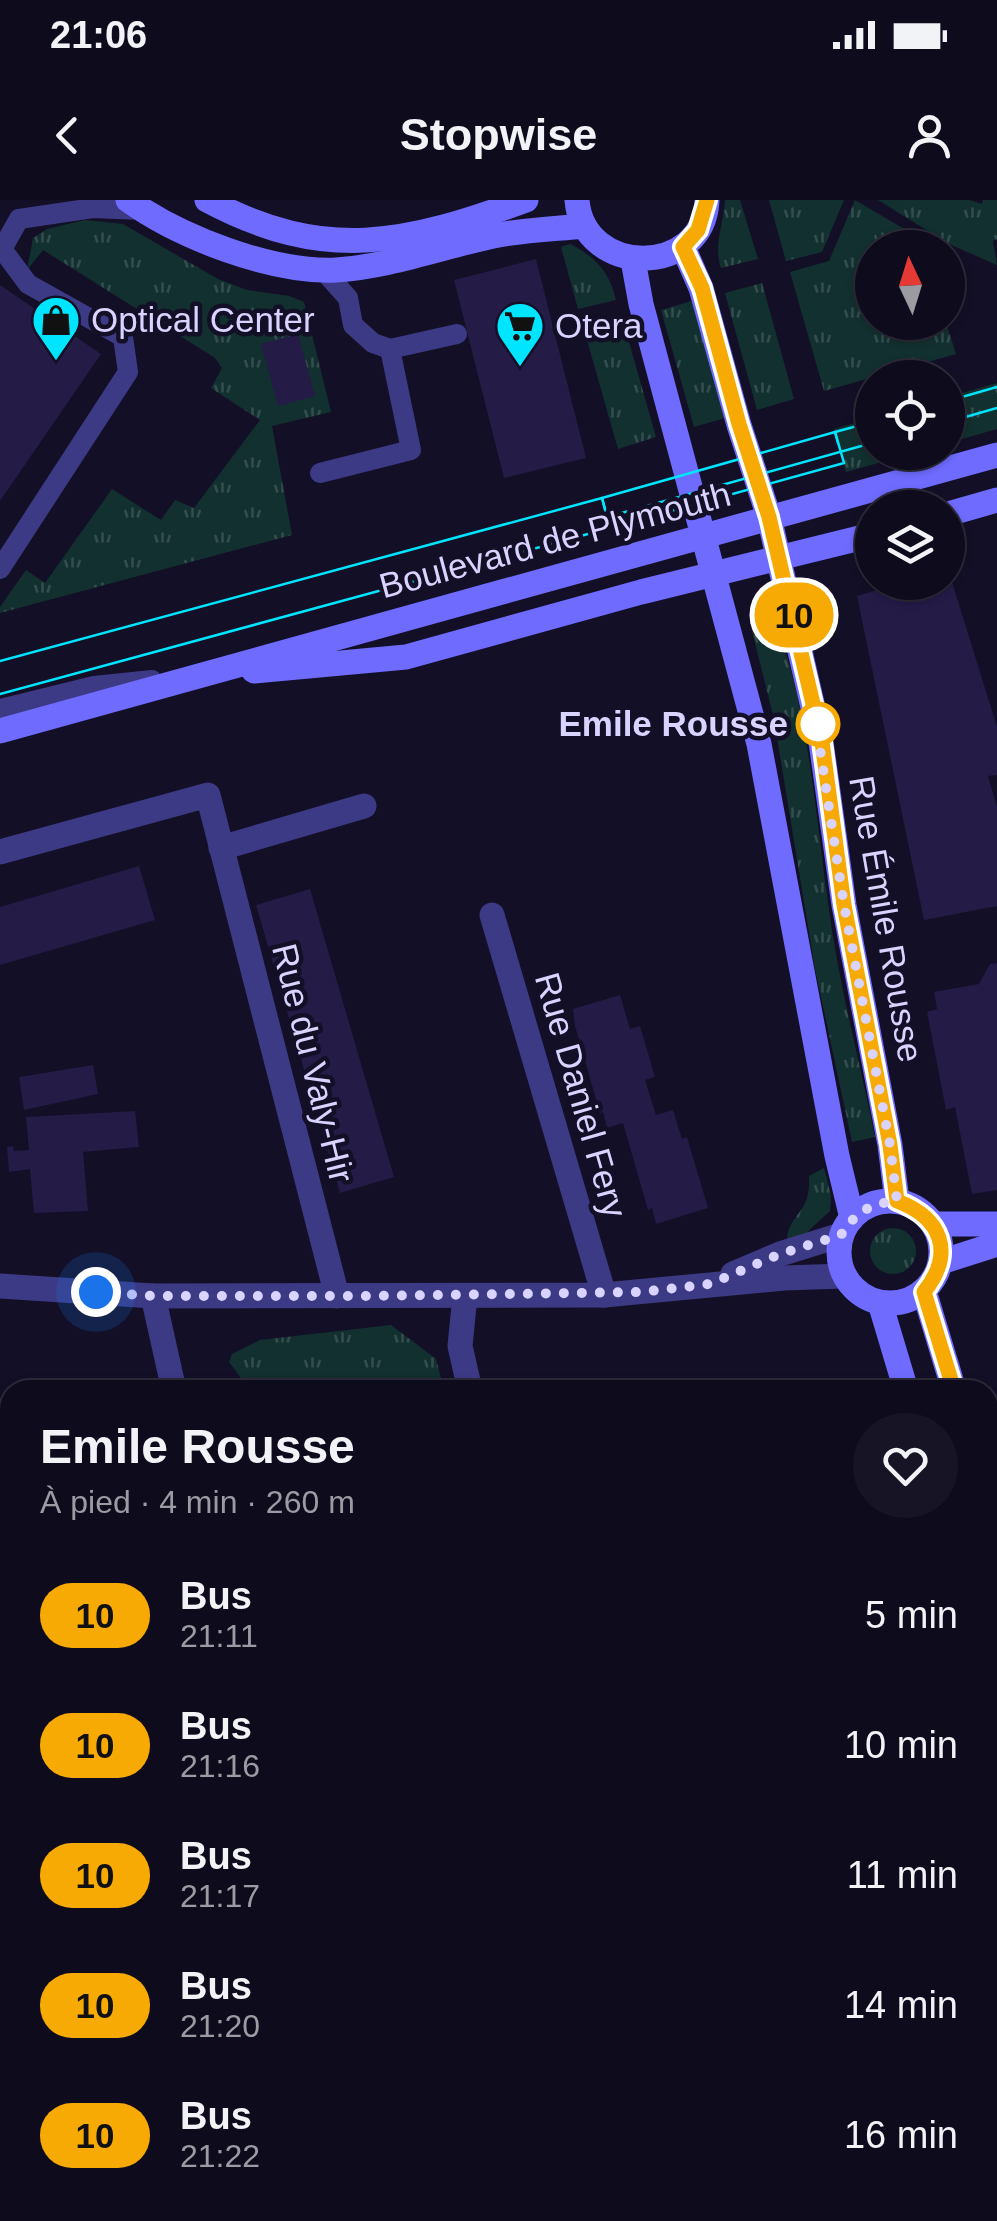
<!DOCTYPE html>
<html lang="fr">
<meta charset="utf-8">
<style>
:root{--surface:#0e0b1c;--page:#171425;--text:#f1f3f6;--muted:#9b9ba3;--line:#2e2b3b}
body{margin:0;font-family:Helvetica,sans-serif;background:var(--page);color:var(--text);height:100vh;display:flex;flex-direction:column;font-size:38px;white-space:nowrap}
*{box-sizing:border-box;margin:0}
p{font-size:32px;color:var(--muted)}
.icon{flex:none;width:55px;height:55px;fill:none;stroke:currentColor;stroke-width:2;stroke-linecap:round;stroke-linejoin:round}
.map{position:relative;flex:1;overflow:hidden}
.side{position:absolute;left:0px;top:1180px;width:998px;height:842px;display:flex;flex-direction:column;background:var(--surface);border-radius:30px 30px 0 0;box-shadow:0 2px 8px #0004,0 0 0 2px var(--line)}
.side>*{flex:none}
.badge{padding:0 20px;border-radius:32px;font-size:35px;line-height:65px}
.needle{width:65px;rotate:356deg}
.controls{position:absolute;left:855px;top:30px;display:grid;gap:20px}
.controls a{display:grid;place-items:center;width:110px;height:110px;border-radius:50%;background:var(--surface);box-shadow:0 2px 8px #0004,0 0 0 2px var(--line);font-size:50px}
.you{position:absolute;width:50px;height:50px;margin:-25px;border:8px solid #fff;border-radius:50%;background:#1a73e8;box-shadow:0 0 0 15px #1a73e833}
.map>.badge{position:absolute;translate:-50% -50%;box-shadow:0 0 0 5px #fff}
.round{display:grid;place-items:center;flex:none;width:105px;height:105px;border-radius:52px;background:var(--page)}
.summary{display:flex;align-items:center;justify-content:space-between;height:170px;padding:0 40px}
h1{font-size:48px;font-weight:800;line-height:75px}
ul{padding:0;list-style:none}
li{display:flex;align-items:center;gap:30px;height:130px;padding:0 40px}
li div{flex:1}
li b{display:block;font-size:38px}
li em{font-style:normal}
li .badge{min-width:110px;font-weight:700;text-align:center}
.status{display:flex;justify-content:space-between;align-items:center;height:70px;padding:0 50px;background:var(--surface);direction:ltr}
.status svg{height:28px;fill:currentColor}
header{display:flex;justify-content:space-between;align-items:center;height:130px;padding:0 40px;background:var(--surface);font-size:45px;font-weight:800}
.map>svg:first-child{display:block}
.grass{fill:url(#grass-tufts)}
.building{fill:#241b47}
.lines{fill:none;stroke-linecap:round;stroke-linejoin:round}
.lane{stroke:#3d3a85;stroke-width:20}
.street{stroke:#3d3a85;stroke-width:25}
.secondary{stroke:#6f6bff;stroke-width:25}
.tram{stroke:#00e5ff;stroke-width:2.5}
.line-casing{stroke:#fff;stroke-width:22}
.line{stroke:#f8aa04;stroke-width:15}
.walk{stroke:#d9d4ff;stroke-width:10;stroke-dasharray:0 18}
.stop-dot{fill:#fff;stroke:#f8aa04;stroke-width:5}
.labels{text-anchor:middle;stroke-width:9;stroke-linejoin:round;paint-order:stroke}
.poi-label{font-size:35px;fill:#d9d4ff;stroke:#130f26;text-anchor:start}
.street-label{font-size:35px;fill:#d9d4ff;stroke:#130f26}
.stop-label{font-size:35px;font-weight:bold;fill:#d9d4ff;stroke:#130f26;text-anchor:end}
</style>
<div class="status"><b>21:06</b><svg viewBox="0 0 49 12"><path d="M0 12V9h3v3zM5 12V6h3v6zM10 12V3h3v9zM15 12V0h3v12zM26 1h20v11H26zM47 4h2v5h-2z"/></svg></div>
<header><svg class="icon" aria-label="back" viewBox="0 0 24 24"><path d="M15 5l-7 7 7 7"/></svg>Stopwise<svg class="icon" aria-label="person" viewBox="0 0 24 24"><circle cx="12" cy="8" r="4"/><path d="M4 21q1-7 8-7t8 7"/></svg></header>
<div class="map">
<svg width="997" height="2021" viewBox="0 0 997 2021">
<defs>
<pattern id="grass-tufts" width="24" height="20" patternUnits="userSpaceOnUse" patternTransform="scale(2.5)"><rect width="24" height="20" fill="#12302f"/><path d="M3 7l-1-3M5 7V3M7 7l1-3M15 17l-1-3M17 17v-4M19 17l1-3" fill="none" stroke="#344d4e"/></pattern>
</defs>
<rect width="100%" height="100%" fill="#130f26"/>
<g class="grass">
<path d="M 725,0 L 740,0 L 758,59 L 721,68 C 713,44 724,24 725,0 Z"/>
<polygon points="769,0 844,0 822,52 786,61"/>
<polygon points="855,0 935,47 872,48 872,122 946,123 956,154 824,191 790,72 829,61"/>
<polygon points="878,0 969,0 982,4 983,0 997,0 997,39 993,41 997,65 949,44"/>
<polygon points="85,20 123,24 218,79 247,90 289,96 304,102 331,212 272,226 292,335 0,413 0,407 26,370 45,383 112,289 161,320 175,300 194,308 260,220 211,188 222,168 215,158 43,50 27,70 33,38 47,29"/>
<path d="M 570,44 C 595,56 610,73 616,100 L 578,109 L 561,47 Z"/>
<polygon points="762,83 794,199 757,210 725,93"/>
<polygon points="692,101 725,218 694,227 661,110"/>
<polygon points="623,121 656,237 618,249 585,133"/>
<polygon points="997,183 997,229 948,243 948,197"/>
<polygon points="872,218 872,252 914,253 846,272 834,229"/>
<path d="M 776,423 C 810,517 815,613 829,710 C 839,786 860,862 875,937 L 852,942 L 815,769 L 774,519 L 752,431 Z"/>
<path d="M 824,968 L 831,995 L 830,1011 L 805,1034 L 787,1039 C 789,1013 812,1013 809,976 Z"/>
<circle cx="893" cy="1051" r="23"/>
<polygon points="391,1125 436,1159 444,1190 250,1190 229,1162 232,1154 260,1140"/>
<polygon points="0,1630 10,1641 10,1765 0,1717"/>
<polygon points="10,1884 10,2012 92,2013 91,2021 0,2021 0,1886"/>
</g>
<g class="building">
<polygon points="536,59 586,258 504,278 454,80"/>
<polygon points="0,85 101,154 0,301"/>
<polygon points="298,134 315,196 278,206 261,144"/>
<polygon points="948,369 997,527 997,575 988,576 997,607 997,706 924,720 857,396 904,382 948,382"/>
<polygon points="139,666 155,720 0,765 0,707"/>
<polygon points="310,689 394,977 340,993 256,705"/>
<polygon points="997,763 997,990 972,994 955,907 946,910 927,812 937,809 934,792 979,784 990,764"/>
<polygon points="620,795 630,829 640,826 655,877 645,880 656,915 673,910 682,939 687,937 708,1008 656,1024 652,1008 648,1010 623,923 607,928 603,912 600,913 575,826 573,809"/>
<polygon points="93,865 98,894 24,910 19,877"/>
<polygon points="135,911 139,947 83,952 88,1011 34,1013 30,969 9,972 7,947 13,946 14,951 29,950 26,917"/>
<polygon points="10,1207 10,1261 0,1263 0,1209"/>
<polygon points="0,1745 10,1786 10,1881 0,1883"/>
<polygon points="430,2012 487,2012 490,2021 434,2021"/>
<polygon points="752,2012 770,2012 771,2021 720,2021"/>
</g>
<g class="lines">
<g class="lane">
<polyline points="390,149 457,134"/>
<polyline points="320,273 411,250 390,149 373,143 353,125 348,98 322,69"/>
<polyline points="0,369 128,172 123,137 28,84 2,49 19,19 93,8 142,10"/>
<polyline points="0,509 94,486 152,480"/>
</g>
<g class="street">
<polyline points="221,648 364,606"/>
<polyline points="0,652 208,595 337,1096"/>
<polyline points="492,715 604,1095"/>
<polyline points="733,1074 780,1054 841,1035"/>
<polyline points="0,1086 153,1096 604,1095 784,1078 844,1076"/>
<polyline points="153,1096 174,1190"/>
<polyline points="465,1096 460,1146 470,1190"/>
<polyline points="0,1311 10,1309"/>
<polyline points="0,1503 10,1501"/>
<polyline points="249,2021 270,2012"/>
<polyline points="812,2021 811,2014 818,2012"/>
</g>
<g class="secondary">
<path d="M 128,0 C 179,37 272,73 336,70 C 388,67 442,47 493,36 C 523,30 554,29 584,26"/>
<path d="M 207,0 C 325,63 406,44 526,0"/>
<path d="M 577,0 C 583,77 704,78 707,0"/>
<polyline points="683,47 701,88 739,225 769,317 821,542 844,705 890,945 897,1001"/>
<polyline points="633,60 641,104 759,544 837,956 852,1018"/>
<polyline points="948,314 997,300"/>
<polyline points="254,471 406,457 641,392 872,335"/>
<polyline points="0,531 997,255"/>
<circle cx="890" cy="1052" r="51"/>
<polyline points="933,1024 997,1024"/>
<polyline points="941,1062 997,1044"/>
<polyline points="924,1091 954,1190"/>
<polyline points="880,1103 906,1190"/>
<polyline points="988,1317 997,1356"/>
<polyline points="988,1425 997,1458"/>
</g>
<g class="tram">
<polyline points="948,201 997,187"/>
<polyline points="948,222 997,208"/>
<polygon points="835,232 844,263 610,328 602,298"/>
<polyline points="838,243 835,232 872,222"/>
<polyline points="593,321 872,243"/>
<polyline points="0,461 602,298 610,328 0,494"/>
</g>
</g>
<g class="lines">
<g class="line-casing">
<path id="line" d="M 707,0 L 698,30 L 683,47 L 702,88 L 739,224 L 769,317 L 822,542 L 844,705 L 890,945 L 897,1001 C 942,1018 955,1053 924,1092 L 954,1190"/>
</g>
<use href="#line" class="line"/>
<path class="walk" d="M 96,1092 L 153,1096 L 368,1096 L 642,1092 L 710,1084 L 780,1054 L 841,1035 C 856,1012 869,1004 897,1001 L 890,945 L 844,705 L 814,510 L 818,524"/>
</g>
<defs>
<g id="shop-pin" transform="scale(2.5)"><path d="M0 17L-7.5 6A9.5 9.5 0 1 1 7.5 6Z" fill="#00e5ff" stroke="#130f26"/><path d="M-5-2.5h2.3a2.7 3.5 0 0 1 5.4 0H5L5.5 6h-11ZM-1.5-2.5h3a1.5 2.3 0 0 0-3 0Z" fill="#111"/></g>
<g id="supermarket-pin" transform="scale(2.5)"><path d="M0 17L-7.5 6A9.5 9.5 0 1 1 7.5 6Z" fill="#00e5ff" stroke="#130f26"/><path d="M-6-5.5h2.5l.6 2H6L4.5 2H-2.5L-4.4-4H-6ZM-1.5 3.2a1.3 1.3 0 1 0 .1 0ZM3 3.2a1.3 1.3 0 1 0 .1 0Z" fill="#111"/></g>
</defs>
<g fill-rule="evenodd">
<use href="#shop-pin" x="56" y="120"/>
<use href="#supermarket-pin" x="520" y="126"/>
</g>
<circle class="stop-dot" cx="818" cy="524" r="20"/>
<g class="labels">
<g class="poi-label">
<text x="91" y="132">Optical Center</text>
<text x="555" y="138">Otera</text>
</g>
<g class="street-label">
<text transform="translate(555 340) rotate(-15)" y="12">Boulevard de Plymouth</text>
<text transform="translate(886 719) rotate(80)" y="12">Rue Émile Rousse</text>
<text transform="translate(313 863) rotate(76)" y="12">Rue du Valy-Hir</text>
<text transform="translate(581 895) rotate(74)" y="12">Rue Daniel Fery</text>
</g>
<g class="stop-label">
<text x="788" y="536">Emile Rousse</text>
</g>
</g>
</svg>
<div class="controls">
<a><svg class="needle" viewBox="-14 -14 28 28"><path d="M0-13l5 13h-10z" fill="#e53935"/><path d="M0 13l5-13h-10z" fill="#9b9ba3"/></svg></a>
<a><svg class="icon" aria-label="locate" viewBox="0 0 24 24"><circle cx="12" cy="12" r="6"/><path d="M12 2v4M12 18v4M2 12h4M18 12h4"/></svg></a>
<a><svg class="icon" aria-label="layers" viewBox="0 0 24 24"><path d="M12 4l9 5-9 5-9-5zM3 14l9 5 9-5"/></svg></a>
</div>
<div class="you" style="left:96px;top:1092px"></div>
<b class="badge" style="left:794px;top:415px;background:#f8aa04;color:#111">10</b>
<section class="side">
<div class="summary"><div><h1>Emile Rousse</h1><p>À pied · 4 min · 260 m</p></div><a class="round"><svg class="icon" aria-label="heart" viewBox="0 0 24 24"><path d="M12 20l-8-8c-3-5 5-10 8-4 3-6 11-1 8 4z"/></svg></a></div>
<ul>
<li><span class="badge" style="background:#f8aa04;color:#111">10</span><div><b>Bus</b><p>21:11</p></div><em>5 min</em></li>
<li><span class="badge" style="background:#f8aa04;color:#111">10</span><div><b>Bus</b><p>21:16</p></div><em>10 min</em></li>
<li><span class="badge" style="background:#f8aa04;color:#111">10</span><div><b>Bus</b><p>21:17</p></div><em>11 min</em></li>
<li><span class="badge" style="background:#f8aa04;color:#111">10</span><div><b>Bus</b><p>21:20</p></div><em>14 min</em></li>
<li><span class="badge" style="background:#f8aa04;color:#111">10</span><div><b>Bus</b><p>21:22</p></div><em>16 min</em></li>
</ul>
</section>
</div>
